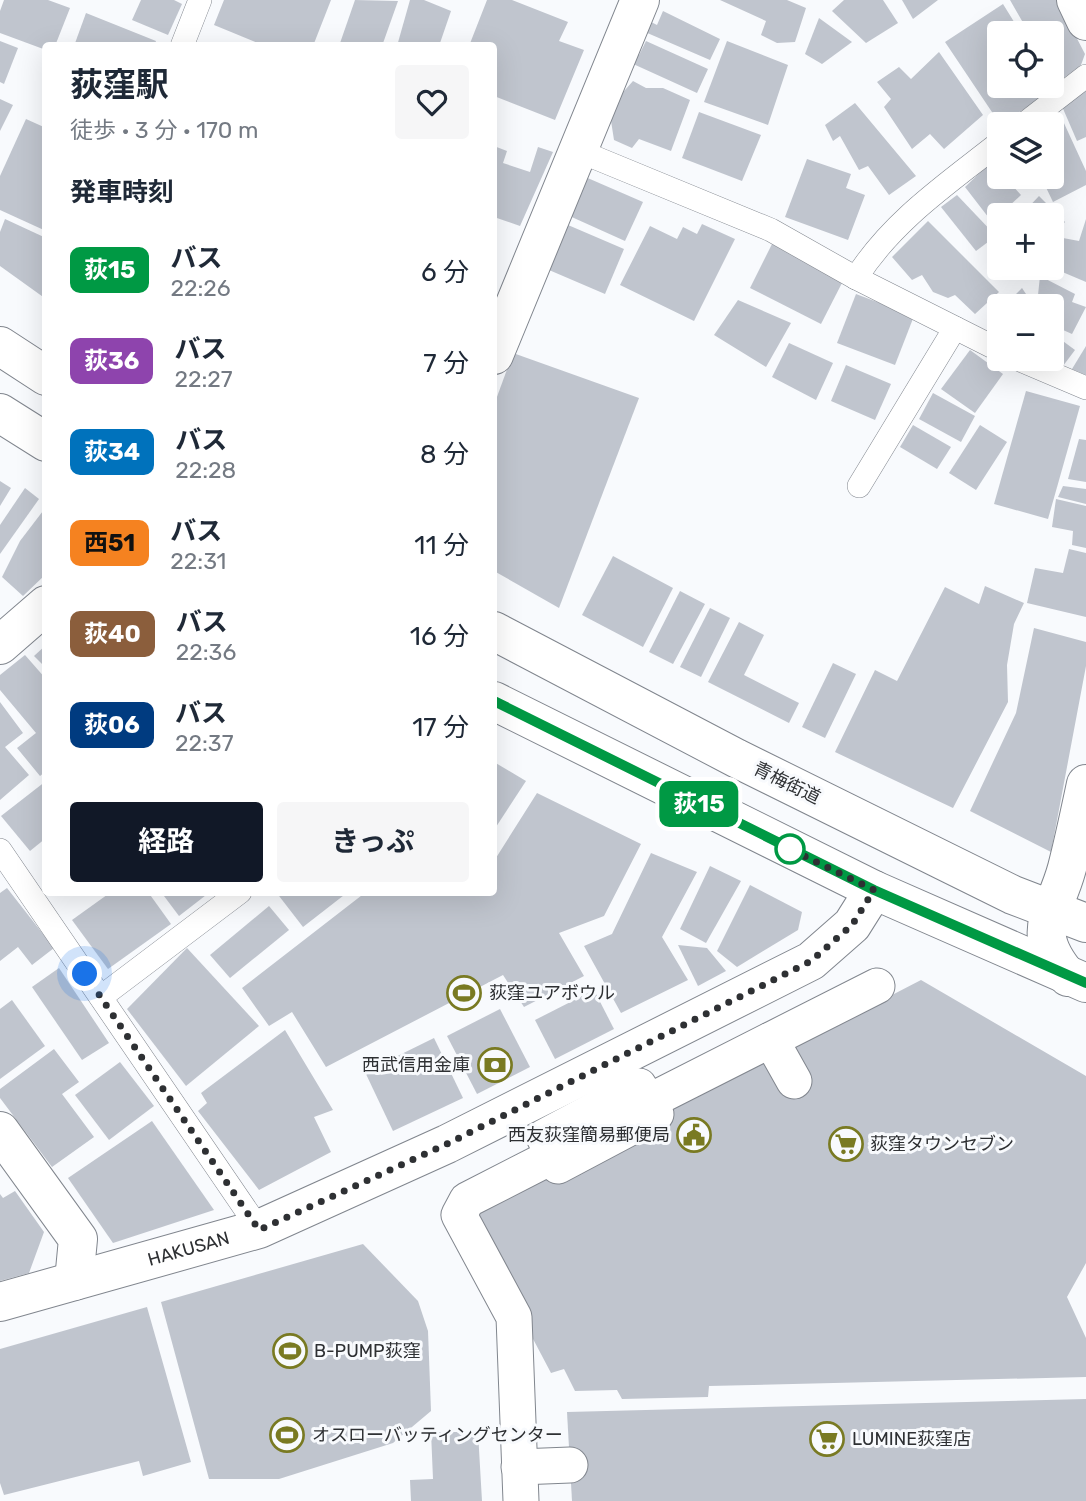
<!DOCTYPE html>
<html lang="ja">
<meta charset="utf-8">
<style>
:root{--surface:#fff;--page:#f6f6f7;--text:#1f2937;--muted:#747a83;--accent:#111827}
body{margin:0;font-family:Rubik,"Noto Sans JP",sans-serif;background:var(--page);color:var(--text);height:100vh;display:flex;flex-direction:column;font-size:26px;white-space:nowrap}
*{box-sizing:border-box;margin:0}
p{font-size:23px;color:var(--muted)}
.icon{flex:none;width:38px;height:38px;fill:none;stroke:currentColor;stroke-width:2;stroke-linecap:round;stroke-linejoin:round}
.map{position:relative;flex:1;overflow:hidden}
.side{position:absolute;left:42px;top:42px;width:455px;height:854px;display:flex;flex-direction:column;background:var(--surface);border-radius:7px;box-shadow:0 7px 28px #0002}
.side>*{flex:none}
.badge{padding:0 14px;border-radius:10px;font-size:24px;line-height:46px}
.fabs{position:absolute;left:987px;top:21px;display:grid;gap:14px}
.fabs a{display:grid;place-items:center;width:77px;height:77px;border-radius:7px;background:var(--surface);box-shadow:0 7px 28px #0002;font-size:35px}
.you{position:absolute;width:35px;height:35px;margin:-18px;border:5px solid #fff;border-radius:50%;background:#1a73e8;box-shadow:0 0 0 10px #1a73e833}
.map>.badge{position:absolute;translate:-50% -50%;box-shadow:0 0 0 4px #fff}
h2{padding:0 28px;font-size:26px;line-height:63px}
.round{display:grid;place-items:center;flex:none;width:74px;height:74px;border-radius:7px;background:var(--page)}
.overview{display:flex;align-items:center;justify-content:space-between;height:119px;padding:0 28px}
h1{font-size:33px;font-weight:700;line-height:52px}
.button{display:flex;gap:14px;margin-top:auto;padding:14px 28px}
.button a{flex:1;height:80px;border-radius:7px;background:var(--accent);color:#fff;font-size:28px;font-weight:700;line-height:80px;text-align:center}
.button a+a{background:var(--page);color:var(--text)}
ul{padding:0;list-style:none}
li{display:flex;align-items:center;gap:21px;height:91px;padding:0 28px}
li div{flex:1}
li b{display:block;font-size:26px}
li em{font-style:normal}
li .badge{min-width:77px;font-weight:700;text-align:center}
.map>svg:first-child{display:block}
.building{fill:#c0c5ce}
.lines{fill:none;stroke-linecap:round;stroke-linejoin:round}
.service-casing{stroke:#81868e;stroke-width:24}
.pedestrian-casing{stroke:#81868e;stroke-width:37}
.minor-casing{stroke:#81868e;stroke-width:40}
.primary-casing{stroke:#81868e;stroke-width:40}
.service{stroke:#fff;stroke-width:23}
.pedestrian{stroke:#fff;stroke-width:35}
.minor{stroke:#fff;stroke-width:38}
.primary{stroke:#fff;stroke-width:38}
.line-casing{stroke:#fff;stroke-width:16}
.line{stroke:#094;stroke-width:10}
.walk{stroke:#2e3033;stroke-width:7;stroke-dasharray:0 12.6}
.stop-dot{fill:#fff;stroke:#094;stroke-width:3.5}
.labels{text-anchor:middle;stroke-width:6;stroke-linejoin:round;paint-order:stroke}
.street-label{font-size:18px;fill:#2e3033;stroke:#f8fafd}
.poi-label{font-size:18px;fill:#2e3033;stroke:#f8fafd;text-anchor:start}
</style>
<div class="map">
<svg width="1086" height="1501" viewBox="0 0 1086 1501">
<rect width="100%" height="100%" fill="#f8fafd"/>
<g class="building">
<polygon points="4,0 48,0 70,8 55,46 46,46 46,50 0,33 0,11"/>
<polygon points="141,0 174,0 182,4 168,35 132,20"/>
<polygon points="224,0 331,0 313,46 265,46 214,25"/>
<polygon points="355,0 398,1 382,46 339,46"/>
<polygon points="410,0 424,0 451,11 439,46 397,46"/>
<polygon points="487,0 512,0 568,22 559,41 584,50 555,120 494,96 494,46 469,46"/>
<polygon points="720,0 787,0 806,8 795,42 777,43 761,35 766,21"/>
<polygon points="844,0 883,0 898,23 866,43 832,11"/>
<polygon points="902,0 938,0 913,19"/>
<polygon points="1010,0 1057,0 1085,54 1081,65 1057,83 1052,73 1052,33 1029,33"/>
<polygon points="1003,4 1021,33 999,33 999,86 1052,86 1055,90 1000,124 945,42"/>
<polygon points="663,11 720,39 710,60 645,32 649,21 657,25"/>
<polygon points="86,13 156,41 154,46 74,46"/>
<polygon points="819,18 852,42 822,64 805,54"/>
<polygon points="0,41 18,48 4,84 0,82"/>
<polygon points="646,41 708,69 697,93 631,63 634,52 639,55"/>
<polygon points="727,41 788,65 768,125 704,102"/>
<polygon points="939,52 983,115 944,149 930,134 912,149 884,107 891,99 877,82 899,67 911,79"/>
<polygon points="633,81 646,88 663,88 690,100 671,151 639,139 632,148 614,140 609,108"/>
<polygon points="1086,91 1086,137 1077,141 1061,104"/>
<polygon points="0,99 13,105 0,131"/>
<polygon points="855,103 916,176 889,195 868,166 859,170 840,136 833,141 825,125"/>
<polygon points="699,112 761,135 742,181 682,158"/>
<polygon points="26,119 46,128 46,231 0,210 0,176"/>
<polygon points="1063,121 1086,171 1086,185 1053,202 1041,177 1052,177 1052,127"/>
<polygon points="494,146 507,151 503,163 530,172 538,147 553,152 520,226 494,217"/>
<polygon points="807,159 851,174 846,188 865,195 848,240 785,217"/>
<polygon points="992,161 999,170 999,177 1005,177 1021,195 992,222 965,187"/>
<polygon points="583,176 643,202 625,241 565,214"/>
<polygon points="957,195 996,236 976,251 941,207"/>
<polygon points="1039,196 1065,222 1052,237 1052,215 1021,215"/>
<polygon points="5,219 46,238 46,299 0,266 0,232"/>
<polygon points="1086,219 1086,282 1053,268 1063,238 1079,241"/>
<polygon points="928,221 999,292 975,314 955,295 948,298 933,292 922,275 912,280 892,257"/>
<polygon points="561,222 624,249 605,294 542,267"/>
<polygon points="702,224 735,239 694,321 620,285 650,226 677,239 683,227 697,234"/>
<polygon points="772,244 843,281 821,324 750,288"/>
<polygon points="999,268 1025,268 1014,280"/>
<polygon points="1040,276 1075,294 1072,302 1086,307 1072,334 1052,325 1052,306 1004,306 1022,288 1028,297 1038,295"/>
<polygon points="856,294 914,316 895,365 837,343"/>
<polygon points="738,300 791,323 766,367 714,335"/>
<polygon points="1052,333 1075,350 1063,366 1052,359"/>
<polygon points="789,343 833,363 816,400 772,377"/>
<polygon points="1086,346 1086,375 1072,369"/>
<polygon points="970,350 1003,374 975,413 941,389"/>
<polygon points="513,353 639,398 559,608 494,571 494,405"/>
<polygon points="846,365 891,384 875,420 831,401"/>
<polygon points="1026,391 1080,406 1048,519 994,504"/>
<polygon points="933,393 975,416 961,442 919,419"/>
<polygon points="913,425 951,447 937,469 900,447"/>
<polygon points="980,425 1007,442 976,490 949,473"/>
<polygon points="1079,439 1086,440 1086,482 1068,479"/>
<polygon points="0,481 11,488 0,506"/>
<polygon points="1063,486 1086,489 1086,504 1058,497"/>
<polygon points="25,488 39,499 0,554 0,525"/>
<polygon points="1056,499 1086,506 1086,548 1072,545 1073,531 1052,527"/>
<polygon points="46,507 46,574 23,596 2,577 20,541"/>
<polygon points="1069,549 1086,553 1086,617 1027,603 1035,568 1063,573"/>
<polygon points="613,556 673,588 643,647 582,615"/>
<polygon points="985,586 1024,603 1014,624 1007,665 1008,702 953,808 835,752 875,670 897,681 945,587 979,604"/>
<polygon points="680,591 705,604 673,664 649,652"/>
<polygon points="710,608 730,618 701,677 680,667"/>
<polygon points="739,622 764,635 744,675 799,703 789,723 708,682"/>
<polygon points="1034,628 1086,642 1086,666 1051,852 970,811 1016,713"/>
<polygon points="46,645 46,668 34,656"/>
<polygon points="25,655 46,679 46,771 40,776 17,748 36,733 0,690 0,675"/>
<polygon points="833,663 856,674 825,738 802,727"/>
<polygon points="0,702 23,733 5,747 29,775 0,800"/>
<polygon points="494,762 526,781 494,830"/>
<polygon points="46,781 46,838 30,851 1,816"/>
<polygon points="537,793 641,844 604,916 559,933 584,976 524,1007 503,975 326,1067 292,1012 269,1026 242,988 366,892 494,892 494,861"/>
<polygon points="651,853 697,872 662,937 688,980 621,1013 584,946 612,934"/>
<polygon points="710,866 741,881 706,943 680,929"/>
<polygon points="750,885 802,912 798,930 737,967 717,951"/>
<polygon points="7,888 54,948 32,965 18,947 0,961 0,893"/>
<polygon points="111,892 148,892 171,924 108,969 72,920"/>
<polygon points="161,892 210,892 179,916"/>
<polygon points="276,892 348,892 303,927"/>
<polygon points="269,906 289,930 230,978 210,955"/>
<polygon points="678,945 707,948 726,971 698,986"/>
<polygon points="187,948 259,1026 186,1086 127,1009"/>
<polygon points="59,968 109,1043 82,1060 32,987"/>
<polygon points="921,980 1086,1076 1086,1263 1067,1297 1086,1338 1086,1377 709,1386 708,1397 622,1399 617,1390 575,1391 564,1369 551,1373 503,1282 475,1211"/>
<polygon points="594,990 614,1029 555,1059 535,1020"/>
<polygon points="12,1000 45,1046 0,1079 0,1009"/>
<polygon points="500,1009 530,1067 477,1094 447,1036"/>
<polygon points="285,1030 333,1110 314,1117 331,1152 259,1190 198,1111 207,1103 201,1093"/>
<polygon points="434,1038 463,1098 393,1131 365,1072"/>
<polygon points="54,1049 79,1082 62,1094 94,1137 52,1167 0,1098 0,1089"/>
<polygon points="120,1062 154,1106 109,1140 75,1095"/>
<polygon points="152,1121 214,1210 113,1243 68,1178"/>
<polygon points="15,1191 44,1232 29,1273 0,1281 0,1194 3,1198"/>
<polygon points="363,1244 418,1301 428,1331 431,1411 393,1443 279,1479 209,1479 161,1302"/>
<polygon points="147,1307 191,1462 143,1476 139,1461 4,1495 0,1483 0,1349"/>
<polygon points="1086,1399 1086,1501 572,1501 567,1412"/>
<polygon points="431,1432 478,1432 482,1501 411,1501 410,1480 433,1479"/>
</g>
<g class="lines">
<g class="service-casing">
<g id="service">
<polyline points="182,46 200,0"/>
<polyline points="1024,124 1086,76"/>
<polyline points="579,151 771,230 856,278 999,350"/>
<path d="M 856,278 C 892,221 947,184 999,143"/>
<polyline points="1018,359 1086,388"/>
<polyline points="859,486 955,328"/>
<polyline points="0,850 259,1229"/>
<polyline points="101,997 240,892"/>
</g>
</g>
<g class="pedestrian-casing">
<g id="pedestrian">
<polyline points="771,1040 794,1081"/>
<polygon points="639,1086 656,1114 558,1166 544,1137"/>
<polyline points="648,1102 877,986"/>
<polyline points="519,1467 570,1465"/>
<polyline points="521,1501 514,1317 459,1215 467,1200 553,1156"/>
</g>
</g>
<g class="minor-casing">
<g id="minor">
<polyline points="1076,0 1086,21"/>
<polyline points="494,355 640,0"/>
<polyline points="0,645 46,605"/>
<path d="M 1068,977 C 1028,929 1054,917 1067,868 C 1074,841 1080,812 1086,784"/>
<polyline points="0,1131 78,1239 74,1281"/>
<path id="s1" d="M 0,1302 L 259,1229 L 447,1144 L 811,961 L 852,925 L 874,890"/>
</g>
</g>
<g class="primary-casing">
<g id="primary">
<polyline points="0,346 46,376"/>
<polyline points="0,413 46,442"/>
<polyline points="494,631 736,758 1013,895 1086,923"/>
<polyline points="494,701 874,890 1086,983"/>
</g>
</g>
<use href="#service" class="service"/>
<use href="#pedestrian" class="pedestrian"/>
<use href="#minor" class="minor"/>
<use href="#primary" class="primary"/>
</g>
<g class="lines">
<g class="line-casing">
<polyline id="line" points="494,701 874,890 1086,983"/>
</g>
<use href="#line" class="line"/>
<polyline class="walk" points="85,974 259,1230 447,1144 811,961 852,925 874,890 790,849"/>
</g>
<defs>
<g id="stadium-ring" transform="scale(1.75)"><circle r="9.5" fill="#f8fafd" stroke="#797a22" stroke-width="1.5"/><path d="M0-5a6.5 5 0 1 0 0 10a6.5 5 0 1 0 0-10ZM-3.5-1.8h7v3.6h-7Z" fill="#797a22"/></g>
<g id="bank-ring" transform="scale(1.75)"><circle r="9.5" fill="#f8fafd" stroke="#797a22" stroke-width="1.5"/><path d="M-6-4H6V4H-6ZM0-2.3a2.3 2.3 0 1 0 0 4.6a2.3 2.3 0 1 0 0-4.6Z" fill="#797a22"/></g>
<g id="civic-ring" transform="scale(1.75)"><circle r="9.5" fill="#f8fafd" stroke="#797a22" stroke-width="1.5"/><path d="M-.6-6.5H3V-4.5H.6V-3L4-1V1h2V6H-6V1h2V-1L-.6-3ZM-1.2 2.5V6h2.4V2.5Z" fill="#797a22"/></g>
<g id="supermarket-ring" transform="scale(1.75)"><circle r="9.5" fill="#f8fafd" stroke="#797a22" stroke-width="1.5"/><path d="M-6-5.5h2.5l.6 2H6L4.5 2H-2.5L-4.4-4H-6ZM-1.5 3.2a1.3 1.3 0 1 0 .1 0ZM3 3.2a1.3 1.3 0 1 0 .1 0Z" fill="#797a22"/></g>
</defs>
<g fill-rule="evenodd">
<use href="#stadium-ring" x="464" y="993"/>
<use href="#bank-ring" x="495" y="1065"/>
<use href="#civic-ring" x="694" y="1135"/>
<use href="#supermarket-ring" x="846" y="1144"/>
<use href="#stadium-ring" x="290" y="1351"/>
<use href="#stadium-ring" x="287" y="1435"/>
<use href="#supermarket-ring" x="827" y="1439"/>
</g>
<circle class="stop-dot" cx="790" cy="849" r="14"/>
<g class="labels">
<g class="street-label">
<text transform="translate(787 783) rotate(26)" y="6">青梅街道</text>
<text dy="6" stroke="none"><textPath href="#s1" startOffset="196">HAKUSAN</textPath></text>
</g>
<g class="poi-label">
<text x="489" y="999">荻窪ユアボウル</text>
<text x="470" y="1071" text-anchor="end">西武信用金庫</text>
<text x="670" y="1141" text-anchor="end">西友荻窪簡易郵便局</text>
<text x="870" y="1150">荻窪タウンセブン</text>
<text x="314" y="1357">B-PUMP荻窪</text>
<text x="312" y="1441">オスローバッティングセンター</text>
<text x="852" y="1445">LUMINE荻窪店</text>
</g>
</g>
</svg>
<div class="fabs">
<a><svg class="icon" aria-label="locate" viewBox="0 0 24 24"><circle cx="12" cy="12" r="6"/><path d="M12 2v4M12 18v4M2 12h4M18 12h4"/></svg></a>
<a><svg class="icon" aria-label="layers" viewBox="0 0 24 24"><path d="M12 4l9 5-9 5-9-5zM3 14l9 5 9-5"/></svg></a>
<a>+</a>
<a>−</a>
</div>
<div class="you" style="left:85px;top:974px"></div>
<b class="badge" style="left:699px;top:804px;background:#094;color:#fff">荻15</b>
<section class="side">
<div class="overview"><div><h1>荻窪駅</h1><p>徒歩 · 3 分 · 170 m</p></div><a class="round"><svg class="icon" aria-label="heart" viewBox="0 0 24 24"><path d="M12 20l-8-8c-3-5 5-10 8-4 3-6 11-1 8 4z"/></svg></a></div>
<h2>発車時刻</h2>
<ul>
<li><span class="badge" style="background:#094;color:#fff">荻15</span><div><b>バス</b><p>22:26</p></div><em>6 分</em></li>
<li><span class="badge" style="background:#8e44ad;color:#fff">荻36</span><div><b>バス</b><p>22:27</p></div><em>7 分</em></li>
<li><span class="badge" style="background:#0072bc;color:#fff">荻34</span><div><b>バス</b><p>22:28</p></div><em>8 分</em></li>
<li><span class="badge" style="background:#f58220;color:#111">西51</span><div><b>バス</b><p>22:31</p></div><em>11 分</em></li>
<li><span class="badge" style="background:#8b5e3c;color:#fff">荻40</span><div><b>バス</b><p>22:36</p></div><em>16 分</em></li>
<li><span class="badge" style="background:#003b80;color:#fff">荻06</span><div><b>バス</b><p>22:37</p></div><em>17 分</em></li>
</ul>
<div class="button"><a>経路</a><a>きっぷ</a></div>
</section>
</div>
